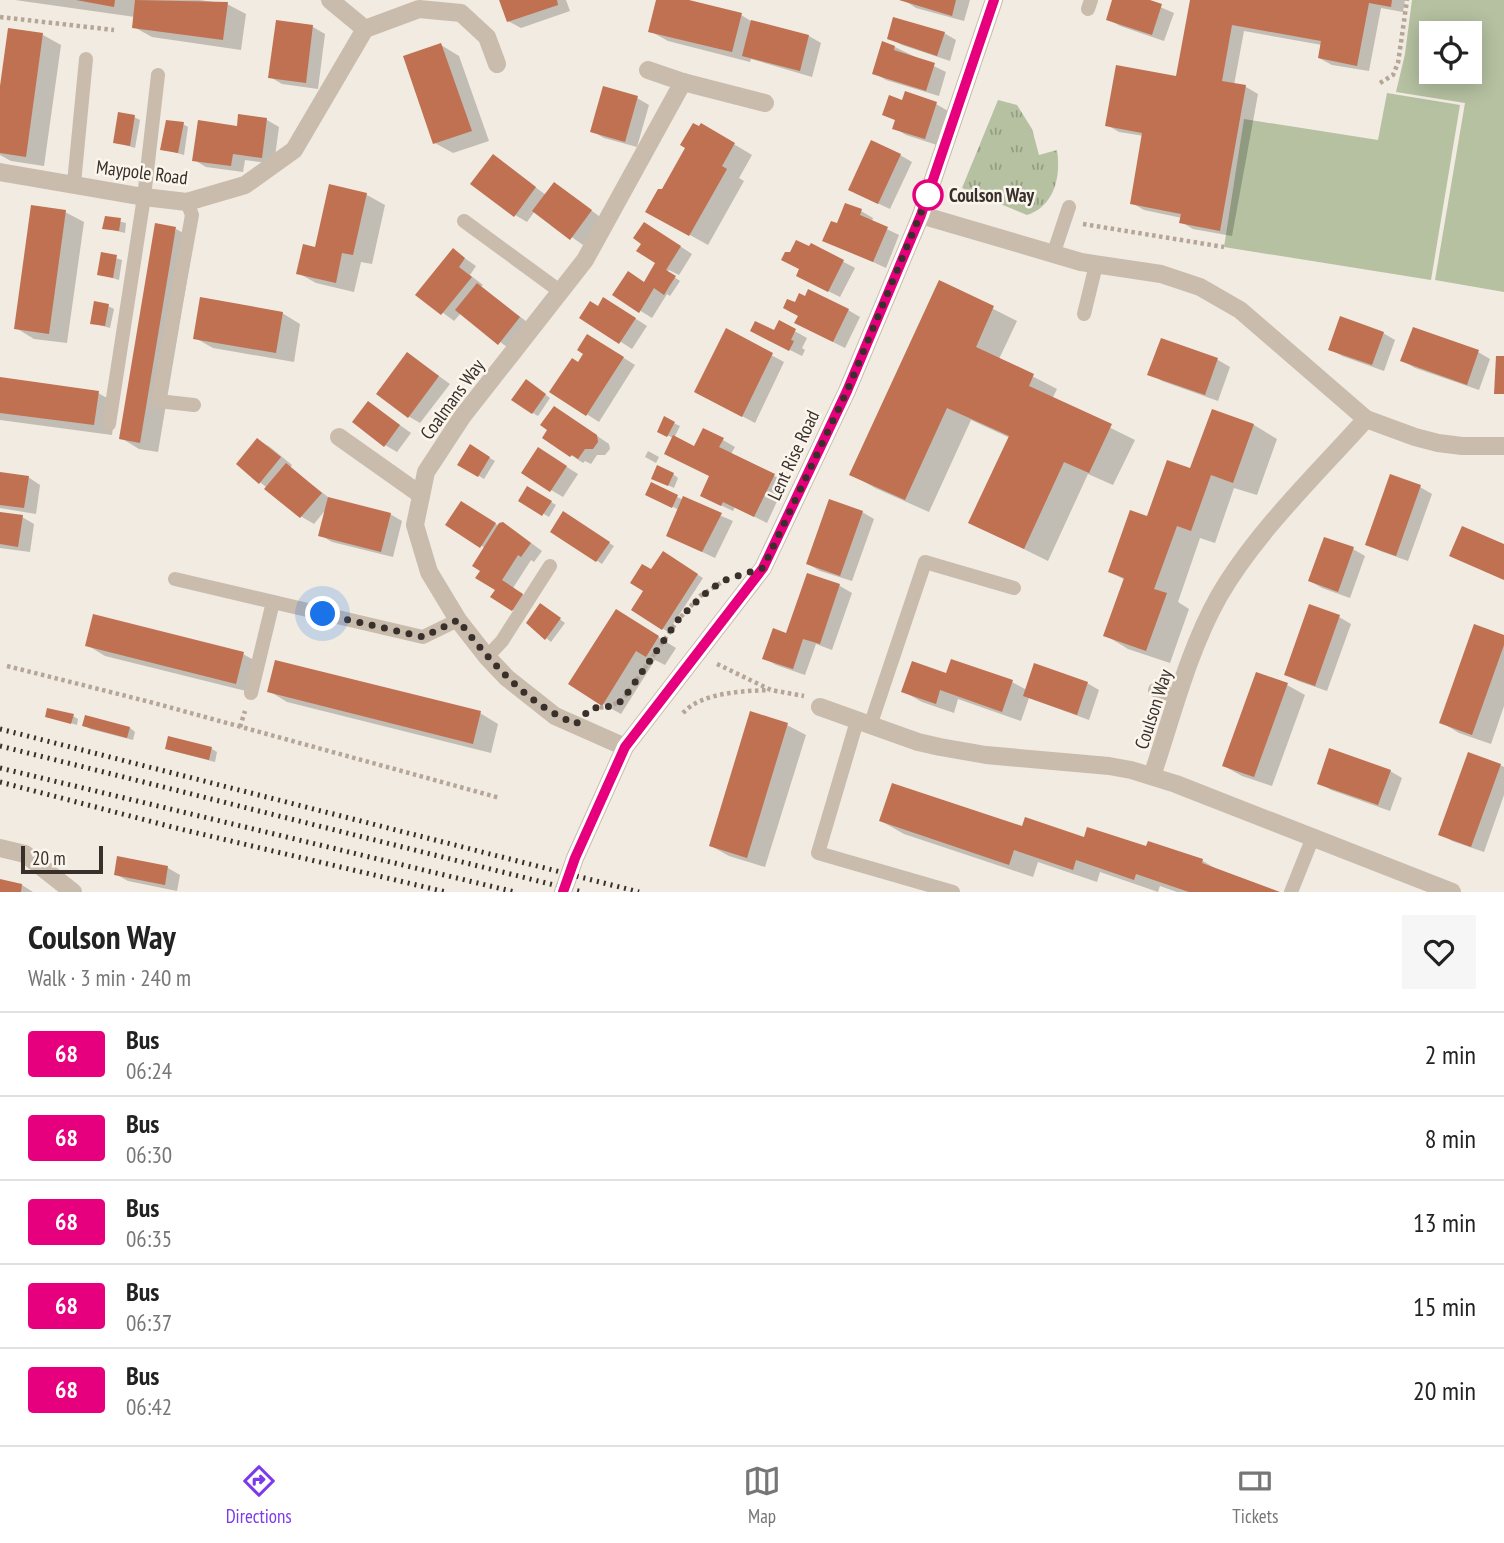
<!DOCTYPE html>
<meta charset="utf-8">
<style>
:root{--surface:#fff;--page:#f6f6f6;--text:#222;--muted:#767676;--line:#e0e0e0;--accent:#7c3aed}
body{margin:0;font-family:"PT Sans Narrow",sans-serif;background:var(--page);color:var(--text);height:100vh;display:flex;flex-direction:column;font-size:26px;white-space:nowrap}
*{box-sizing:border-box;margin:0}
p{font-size:23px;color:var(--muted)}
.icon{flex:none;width:38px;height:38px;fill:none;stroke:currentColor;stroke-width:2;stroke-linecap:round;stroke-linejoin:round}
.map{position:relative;height:892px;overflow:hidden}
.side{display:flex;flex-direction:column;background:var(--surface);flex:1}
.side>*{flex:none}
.badge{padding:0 14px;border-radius:5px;font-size:24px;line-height:46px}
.buttons{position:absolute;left:1419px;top:21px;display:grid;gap:14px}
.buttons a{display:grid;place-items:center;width:63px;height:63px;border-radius:0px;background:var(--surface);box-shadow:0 4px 18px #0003;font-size:35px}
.scale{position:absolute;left:21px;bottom:18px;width:82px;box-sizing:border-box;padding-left:7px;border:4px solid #39302b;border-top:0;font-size:19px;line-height:24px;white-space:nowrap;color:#39302b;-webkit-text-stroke:5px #faf5ed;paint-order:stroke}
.you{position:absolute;width:35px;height:35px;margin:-18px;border:5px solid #fff;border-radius:50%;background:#1a73e8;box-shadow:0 0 0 10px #1a73e833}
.map>.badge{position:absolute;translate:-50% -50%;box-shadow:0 0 0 4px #fff}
.round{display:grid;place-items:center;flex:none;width:74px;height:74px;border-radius:0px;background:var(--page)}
.summary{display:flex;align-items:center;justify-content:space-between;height:119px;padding:0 28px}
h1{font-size:33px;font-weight:800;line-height:52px}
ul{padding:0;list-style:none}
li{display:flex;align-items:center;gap:21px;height:84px;padding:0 28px;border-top:2px solid var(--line)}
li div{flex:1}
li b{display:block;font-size:26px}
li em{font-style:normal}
li .badge{min-width:77px;font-weight:700;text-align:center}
.dock{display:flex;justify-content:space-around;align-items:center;height:98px;border-top:2px solid var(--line);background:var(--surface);font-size:19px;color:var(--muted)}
.dock a{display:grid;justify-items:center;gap:4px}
.dock .current{color:var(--accent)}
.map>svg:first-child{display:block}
.grass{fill:url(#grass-tufts)}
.park{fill:#b5c1a1;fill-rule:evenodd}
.shadow{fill:#0003}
.building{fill:#bf7152}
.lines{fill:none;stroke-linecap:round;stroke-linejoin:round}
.path{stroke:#b6a697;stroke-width:4.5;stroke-dasharray:3.5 3.5;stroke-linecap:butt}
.service{stroke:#cabcad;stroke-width:14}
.minor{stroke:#cabcad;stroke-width:18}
.tertiary{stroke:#cabcad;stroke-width:18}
.rail{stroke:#39302b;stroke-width:5;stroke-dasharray:2 5;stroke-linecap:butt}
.line-casing{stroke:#fff;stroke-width:16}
.line{stroke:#e6007e;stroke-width:10}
.walk{stroke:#39302b;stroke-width:7;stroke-dasharray:0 12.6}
.stop-dot{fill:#fff;stroke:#e6007e;stroke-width:3.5}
.labels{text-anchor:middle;stroke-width:5;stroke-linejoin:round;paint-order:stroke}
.street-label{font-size:19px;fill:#39302b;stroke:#faf5ed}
.stop-label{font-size:19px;font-weight:bold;fill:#39302b;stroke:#faf5ed;text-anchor:start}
</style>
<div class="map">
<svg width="1504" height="892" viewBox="0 0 1504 892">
<defs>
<pattern id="grass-tufts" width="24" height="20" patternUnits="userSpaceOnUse" patternTransform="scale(1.75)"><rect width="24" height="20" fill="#b5c1a1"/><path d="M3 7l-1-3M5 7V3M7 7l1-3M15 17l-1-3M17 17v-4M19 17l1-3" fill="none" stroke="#949d83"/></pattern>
</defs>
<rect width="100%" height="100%" fill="#f2ebe1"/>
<path class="grass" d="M 998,100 L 1017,105 L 1032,129 L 1039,155 L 1057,150 C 1061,176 1055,206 1027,215 L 962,188 Z"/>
<g class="park">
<path d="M 1412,0 L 1504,0 L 1504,292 L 1435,280 L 1465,103 L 1396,92 L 1405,54 ZM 1432,33 L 1470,33 L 1470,72 L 1432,72 Z"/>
<polygon points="1387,93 1460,105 1431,280 1224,247 1244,119 1378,140"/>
</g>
<g class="shadow">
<polygon points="15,0 200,0 227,4 246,14 241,50 152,37 134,27 135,17"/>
<polygon points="501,0 566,0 570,11 521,28 508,21"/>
<polygon points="658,0 682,0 741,15 756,24 809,36 821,43 812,77 751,59 750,62 668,41 650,31"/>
<polygon points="904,0 970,0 964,21 916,8"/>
<polygon points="1114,0 1144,0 1174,13 1164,41 1120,26 1108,19"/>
<polygon points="1191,0 1405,0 1403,12 1381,8 1369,71 1332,65 1319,58 1322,45 1244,31 1234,85 1246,87 1258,94 1232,236 1193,229 1181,222 1182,218 1144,210 1132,203 1144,136 1119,132 1107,125 1178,78"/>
<polygon points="278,22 313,27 325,34 318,89 282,84 270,77"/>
<polygon points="944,33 956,40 950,61 902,45 889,38"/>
<polygon points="43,35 61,45 44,166 11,161 0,155 0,99"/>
<polygon points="441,45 459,56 489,141 453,153 435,143"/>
<polygon points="895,47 946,72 939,96 886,80 874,73"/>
<polygon points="637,98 649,105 637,147 604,138 592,131"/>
<polygon points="903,102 936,104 948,111 937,145 906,135 894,128 897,121 884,114"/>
<polygon points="240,116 267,120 279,127 274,164 245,160 243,172 206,167 194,160 238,128"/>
<polygon points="134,117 140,120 135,148 115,142"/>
<polygon points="183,124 188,127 184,155 162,149"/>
<polygon points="702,125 752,155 739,178 744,181 708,245 647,211 663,191"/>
<polygon points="900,155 912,162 890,209 862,196"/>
<polygon points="494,157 546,195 555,184 603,219 583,245 535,211 527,222 515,215"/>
<polygon points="330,186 367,195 385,205 372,264 361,262 354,292 316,283 298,273 316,249"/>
<polygon points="861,211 873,218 872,222 899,235 886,268 825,240 838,226"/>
<polygon points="65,212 84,222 67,343 34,339 16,328"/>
<polygon points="106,218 126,223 125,233 104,228"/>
<polygon points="176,229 194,239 158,452 139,449 121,438"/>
<polygon points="657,231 692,254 679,275 669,270 667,272 680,281 670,296 667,294 652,318 615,295 645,283 658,263"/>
<polygon points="812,245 855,268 840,297 810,282 801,269"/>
<polygon points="453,250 476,266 470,275 483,285 481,287 531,325 511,350 461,313 454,321 418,294"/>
<polygon points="102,254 122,260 119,280 99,274"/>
<polygon points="940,282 1017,321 999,359 1057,389 1052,399 1135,440 1113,485 1088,474 1048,561 971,523 1010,438 971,420 929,512 875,488 851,474"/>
<polygon points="108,306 114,309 110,328 92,323"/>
<polygon points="616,306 647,326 632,349 582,317 598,308"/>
<polygon points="848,310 860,317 845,348 809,330"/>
<polygon points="282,313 300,324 294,362 213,348 195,338"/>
<polygon points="780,323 807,338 802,348 805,350 802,356 764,337 775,333"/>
<polygon points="727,331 784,362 755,423 708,398"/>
<polygon points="1383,333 1395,340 1384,371 1342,356 1330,349"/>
<polygon points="1162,340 1218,360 1230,367 1218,401 1162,381 1150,374"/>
<polygon points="600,343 635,365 599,422 552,392"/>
<polygon points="1478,352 1490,359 1479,390 1415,368 1403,361"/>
<polygon points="408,354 450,384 420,423 408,416"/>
<polygon points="0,379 98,393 116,403 112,435 0,420"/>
<polygon points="531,384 550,398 538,416 533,413"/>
<polygon points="369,403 411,433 397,452 385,445"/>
<polygon points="1213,411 1254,425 1277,439 1257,495 1234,488 1215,543 1200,538 1178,602 1189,609 1170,663 1128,649 1105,635 1125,580 1110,572 1148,518 1191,470"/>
<polygon points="566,415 609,444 610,449 605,455 597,455 591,464 585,461 583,463 544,437"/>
<polygon points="665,419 680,426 674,438 695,448 723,440 735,447 731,454 786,482 767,523 735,507 733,511 714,502 711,476 673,438 659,431"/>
<polygon points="258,440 270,447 292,465 290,468 332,500 390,514 402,521 393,557 332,542 320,535 327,508 314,524 302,517 260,482"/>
<polygon points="471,447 495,461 484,479 460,464"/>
<polygon points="648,451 659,457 656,463 645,457"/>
<polygon points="551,457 578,474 563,497 551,490"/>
<polygon points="0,474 28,477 40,485 36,514 0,508"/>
<polygon points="673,474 678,478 674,488 659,481"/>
<polygon points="1420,487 1432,494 1408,561 1380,551 1368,544"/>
<polygon points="528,488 556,505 549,517 520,500"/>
<polygon points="653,497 677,497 733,521 715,558 668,536 679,510"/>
<polygon points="474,510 499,526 502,524 515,531 542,551 534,562 531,560 513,588 534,602 525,617 493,597 497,590 482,570 485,548 448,525"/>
<polygon points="862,512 874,519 852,581 820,571 808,564"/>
<polygon points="0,514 22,517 34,524 30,552 0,548"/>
<polygon points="569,517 614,546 602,564 552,531"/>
<polygon points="1353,549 1365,556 1350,598 1322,588 1310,581"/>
<polygon points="663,553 703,578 668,632 633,610 646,591 651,571"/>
<polygon points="808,575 840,586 852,593 832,650 816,644 805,675 776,665 764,658 787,635"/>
<polygon points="546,609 565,623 551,642 528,623"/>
<polygon points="1339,617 1351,624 1327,691 1298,681 1286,674"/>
<polygon points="634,622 676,648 665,665 655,660 621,714 603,704"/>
<polygon points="1504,636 1504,706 1491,744 1459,733 1441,722"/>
<polygon points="87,645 243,654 261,664 254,693 105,656"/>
<polygon points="952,662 1012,682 1027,690 1087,683 1099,690 1089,720 1029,698 1021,721 958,699 954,713 922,702 904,692 947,675"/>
<polygon points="1287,685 1305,695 1272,786 1242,776 1224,766"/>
<polygon points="269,691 480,713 498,724 491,753 287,702"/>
<polygon points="47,716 73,716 78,719 77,725"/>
<polygon points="86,717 130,728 135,732 133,740 90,729 84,725"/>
<polygon points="787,725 806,735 765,867 729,856 711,846"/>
<polygon points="170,738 212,749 217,752 215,762 173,751 167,748"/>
<polygon points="1500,765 1504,767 1504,795 1484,852 1452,841 1440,834"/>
<polygon points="1390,771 1402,778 1390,811 1331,790 1319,783"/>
<polygon points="881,821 1023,829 1148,849 1149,843 1203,861 1223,873 1276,892 1177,892 1160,886 1158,892 1100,872 1097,882 1038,862 1033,877 904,834"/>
<polygon points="119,858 168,868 180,875 177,891 128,881 115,874"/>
<polygon points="0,881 22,885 33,892 0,892"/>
</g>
<g class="building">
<polygon points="76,0 115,0 114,7"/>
<polygon points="135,0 228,2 223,40 132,28"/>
<polygon points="499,0 557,0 558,5 507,22"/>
<polygon points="656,0 689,0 742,13 732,52 648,32"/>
<polygon points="899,0 956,0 952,16"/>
<polygon points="1112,0 1150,0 1162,4 1152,35 1106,20"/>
<polygon points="1190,0 1392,0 1391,7 1369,3 1357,66 1318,58 1321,41 1232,25 1222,81 1246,85 1220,231 1179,223 1181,214 1130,204 1142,133 1105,126 1116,65 1176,76"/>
<polygon points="893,17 945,32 937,56 887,39"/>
<polygon points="276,20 313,25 306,83 268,78"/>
<polygon points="751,20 809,35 800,71 742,56"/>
<polygon points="8,28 43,33 26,157 0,153 0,86"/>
<polygon points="882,41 895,46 894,50 935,63 926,91 872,74"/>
<polygon points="441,43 472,131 433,144 403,56"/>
<polygon points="603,86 638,96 625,142 590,132"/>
<polygon points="905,91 937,102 925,139 892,129 895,120 882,115 889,95 902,100"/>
<polygon points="118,112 135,115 130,146 113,143"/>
<polygon points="238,114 267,118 262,158 233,154 231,166 192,161 198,120 237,126"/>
<polygon points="166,120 184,122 178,153 160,150"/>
<polygon points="693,123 699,126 701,123 735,143 722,166 727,169 689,236 645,212 658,189 662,189 685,148 680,145"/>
<polygon points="871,140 901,154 878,204 848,190"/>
<polygon points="493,154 536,187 514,217 470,184"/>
<polygon points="554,182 592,210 570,240 532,211"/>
<polygon points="329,184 367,193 353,255 342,253 336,283 296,274 303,244 315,247"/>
<polygon points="845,203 862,209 860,215 888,227 873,262 822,241 831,221 837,223"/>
<polygon points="31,205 66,210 49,334 14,329"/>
<polygon points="105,216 121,218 119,231 102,229"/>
<polygon points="644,222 681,246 666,270 676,276 670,285 664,295 654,288 639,313 612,295 628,271 644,282 655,263 636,251 641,244 633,238"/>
<polygon points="155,223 176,227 140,443 119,439"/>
<polygon points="796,240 809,246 811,243 844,260 828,292 796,276 799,269 781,260 785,252 790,252"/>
<polygon points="453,248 465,258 459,267 472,277 441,315 415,295"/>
<polygon points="101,252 117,255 113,278 97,275"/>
<polygon points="939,280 994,306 976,347 1034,374 1029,386 1112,424 1089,473 1064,462 1024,549 968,523 1009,436 947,408 905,500 849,475"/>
<polygon points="477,283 520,317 498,345 455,310"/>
<polygon points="808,289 849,309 833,342 794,323 798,316 783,308 787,299 795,302 799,293 805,296"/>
<polygon points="200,297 283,312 276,353 193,339"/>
<polygon points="603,297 636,318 619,344 579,318 590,301 598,306"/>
<polygon points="94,301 109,304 105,326 90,324"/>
<polygon points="1340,316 1384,332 1372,365 1328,350"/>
<polygon points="779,320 796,329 791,340 794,341 789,351 750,331 755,321 774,330"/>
<polygon points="1413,327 1479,350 1467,385 1400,361"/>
<polygon points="726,328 773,353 742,417 694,392"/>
<polygon points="587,334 624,357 586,416 549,392 572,358 578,362 583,354 577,350"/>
<polygon points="1161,338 1218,358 1205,395 1147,375"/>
<polygon points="407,352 439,376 408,418 376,394"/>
<polygon points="1496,356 1504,356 1504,394 1494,394"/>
<polygon points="0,377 99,391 94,425 0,413"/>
<polygon points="526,379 546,394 532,414 511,400"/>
<polygon points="368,401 400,425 384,447 352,422"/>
<polygon points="554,406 597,435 598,442 593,449 585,449 578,459 572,455 570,457 542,438 547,430 540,425"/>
<polygon points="1212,409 1254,424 1233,483 1211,475 1191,531 1177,526 1154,589 1167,593 1146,651 1103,636 1124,578 1108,572 1130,510 1147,516 1167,460 1190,468"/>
<polygon points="664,416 675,422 667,437 657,432"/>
<polygon points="703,428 724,438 719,447 775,474 754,517 723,502 721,506 700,496 709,476 664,454 673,435 694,446"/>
<polygon points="257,438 281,457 259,484 236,464"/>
<polygon points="470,444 490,457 478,477 457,465"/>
<polygon points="538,447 567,466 550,492 521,473"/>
<polygon points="286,463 322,493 300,518 264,489"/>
<polygon points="657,465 674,473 668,486 651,479"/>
<polygon points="0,472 29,476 24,508 0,505"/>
<polygon points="1390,474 1421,485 1396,556 1365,545"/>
<polygon points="651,482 678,495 672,508 645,495"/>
<polygon points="527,486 552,501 542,516 518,501"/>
<polygon points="683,496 722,513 702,552 666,536"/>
<polygon points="328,497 391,513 381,552 318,536"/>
<polygon points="829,499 863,511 840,576 806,564"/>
<polygon points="461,501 496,523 480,548 445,525"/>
<polygon points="563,511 610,542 596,562 550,532"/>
<polygon points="0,512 23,515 18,547 0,544"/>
<polygon points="503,522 531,543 521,557 518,555 502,580 523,594 512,611 490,597 495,590 475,578 480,571 472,566 499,523"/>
<polygon points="1462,526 1504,544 1504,580 1449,556"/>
<polygon points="1324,537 1354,547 1338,592 1308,581"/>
<polygon points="663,551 698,574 662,630 631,610 643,591 630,583 642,564 651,569"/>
<polygon points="807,573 840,584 820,644 803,639 793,669 762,659 773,628 786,633"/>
<polygon points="540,603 561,618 545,640 526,623"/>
<polygon points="1309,604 1340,615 1315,686 1284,675"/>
<polygon points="616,609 659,636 646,657 636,651 602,706 568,684"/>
<polygon points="93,614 244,652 236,684 85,646"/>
<polygon points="1474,624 1504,635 1504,645 1472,735 1439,723"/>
<polygon points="951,659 1013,680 1002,712 940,690 936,704 901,692 912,661 946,673"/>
<polygon points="275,660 481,711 473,744 267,692"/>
<polygon points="1034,663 1088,682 1077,715 1023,696"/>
<polygon points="1256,672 1288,683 1254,777 1222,766"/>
<polygon points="47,708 74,714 71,724 45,717"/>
<polygon points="750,711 788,723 747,858 709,846"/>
<polygon points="85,715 130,727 127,738 82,726"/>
<polygon points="168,736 212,747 209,760 165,749"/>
<polygon points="1329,748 1391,770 1378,805 1317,784"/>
<polygon points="1468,752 1501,764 1471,847 1438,835"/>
<polygon points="892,783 1022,826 1025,817 1084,837 1087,827 1146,846 1148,841 1203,859 1202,863 1280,892 1189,892 1136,874 1134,880 1076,860 1073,870 1014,850 1009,865 879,821"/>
<polygon points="117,856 168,866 165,885 114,875"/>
<polygon points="0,879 22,884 21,892 0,892"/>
</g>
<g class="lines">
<g class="path">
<polyline points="0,17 114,30"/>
<polyline points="1380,83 1393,75 1398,63 1407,0"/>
<polyline points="1083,224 1224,247"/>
<polyline points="717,664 771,690 804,696"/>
<polyline points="7,666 154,703 500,798"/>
<polyline points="593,708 607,707 622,701 678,620 700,596 725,580"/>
<path d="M 683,713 C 702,692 744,691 770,690"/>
<polyline points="240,727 245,711"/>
</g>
<g class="service">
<polyline points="1088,9 1091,0"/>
<polyline points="74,183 86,59"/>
<polyline points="187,202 192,215 158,401 194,405"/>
<polyline points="464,221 561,292"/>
<polyline points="1053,255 1069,207"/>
<polyline points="1084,314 1096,265"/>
<polyline points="109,424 144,197 158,75"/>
<polyline points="175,579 423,637 458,620"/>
<polyline points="487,657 502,641 550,566"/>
<polyline points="1155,690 1179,697"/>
<polyline points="251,693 273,602"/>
<polyline points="857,721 818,853 953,892"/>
<polyline points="870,726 925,562 1014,588"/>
<polyline points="1291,892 1313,837"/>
</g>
<g class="minor">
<polyline points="330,0 365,29"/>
<polyline points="648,70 683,82 765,103"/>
<polyline points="0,172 144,197 187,202 245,185 294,150 365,29 419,9 461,13 487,37 497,64"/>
<polyline points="921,215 1081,262 1161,274 1200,287 1240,310 1366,419 1415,437 1438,443 1462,446 1504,446"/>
<polyline points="339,437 421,495"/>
<polyline points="820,707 918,742 940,747 986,755 1109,766 1131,770 1176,784 1452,892"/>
<polyline points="625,747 555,716 507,678 487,657 458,620 429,572 415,525 426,472 462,417 585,260 683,82"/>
<path d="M 1152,776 C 1172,717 1188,651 1219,596 C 1256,532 1316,475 1366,419"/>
<polyline points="0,848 25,854 73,892"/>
</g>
<polyline class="tertiary" points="563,892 575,858 625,747 763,568 847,391 921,215 994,0"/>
<g class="rail">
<polyline points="0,729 639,892"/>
<polyline points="0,746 582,892"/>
<polyline points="0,768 515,892"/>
<polyline points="0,782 176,828 446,892"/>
</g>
</g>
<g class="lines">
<g class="line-casing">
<polyline id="line" points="563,892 575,858 625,747 763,568 847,391 921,215 994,0"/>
</g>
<use href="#line" class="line"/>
<path class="walk" d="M 323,614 L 423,637 L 458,620 C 491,662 526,704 576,724 L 591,708 L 607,707 L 622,701 L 678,620 L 701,597 L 722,581 L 763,568 L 847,391 L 930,191 L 928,195"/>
</g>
<circle class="stop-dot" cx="928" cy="195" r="14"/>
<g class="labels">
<g class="street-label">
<text transform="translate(142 172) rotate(7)" y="7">Maypole Road</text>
<text transform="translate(452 399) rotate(-54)" y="7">Coalmans Way</text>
<text transform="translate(793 455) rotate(-65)" y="7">Lent Rise Road</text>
<text transform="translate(1153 709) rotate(-72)" y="7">Coulson Way</text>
</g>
<g class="stop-label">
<text x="949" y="202">Coulson Way</text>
</g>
</g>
</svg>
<div class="buttons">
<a><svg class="icon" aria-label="locate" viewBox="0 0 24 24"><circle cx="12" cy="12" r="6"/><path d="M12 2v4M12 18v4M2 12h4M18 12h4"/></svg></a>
</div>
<div class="scale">20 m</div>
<div class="you" style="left:323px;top:614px"></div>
</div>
<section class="side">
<div class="summary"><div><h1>Coulson Way</h1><p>Walk · 3 min · 240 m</p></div><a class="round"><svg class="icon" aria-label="heart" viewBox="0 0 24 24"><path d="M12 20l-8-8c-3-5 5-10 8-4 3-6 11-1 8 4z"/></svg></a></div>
<ul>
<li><span class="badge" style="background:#e6007e;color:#fff">68</span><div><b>Bus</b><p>06:24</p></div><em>2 min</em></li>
<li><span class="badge" style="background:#e6007e;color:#fff">68</span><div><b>Bus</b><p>06:30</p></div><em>8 min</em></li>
<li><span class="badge" style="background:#e6007e;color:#fff">68</span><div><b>Bus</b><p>06:35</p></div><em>13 min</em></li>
<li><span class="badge" style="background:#e6007e;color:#fff">68</span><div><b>Bus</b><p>06:37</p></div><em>15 min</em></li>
<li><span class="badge" style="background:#e6007e;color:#fff">68</span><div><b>Bus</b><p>06:42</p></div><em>20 min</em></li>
</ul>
</section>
<nav class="dock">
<a class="current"><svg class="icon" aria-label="directions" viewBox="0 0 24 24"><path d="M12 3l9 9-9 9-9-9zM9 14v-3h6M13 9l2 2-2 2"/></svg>Directions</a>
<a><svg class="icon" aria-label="map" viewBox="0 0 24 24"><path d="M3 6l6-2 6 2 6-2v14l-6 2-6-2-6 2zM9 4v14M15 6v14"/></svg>Map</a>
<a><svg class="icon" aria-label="tickets" viewBox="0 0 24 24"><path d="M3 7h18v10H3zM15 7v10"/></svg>Tickets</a>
</nav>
